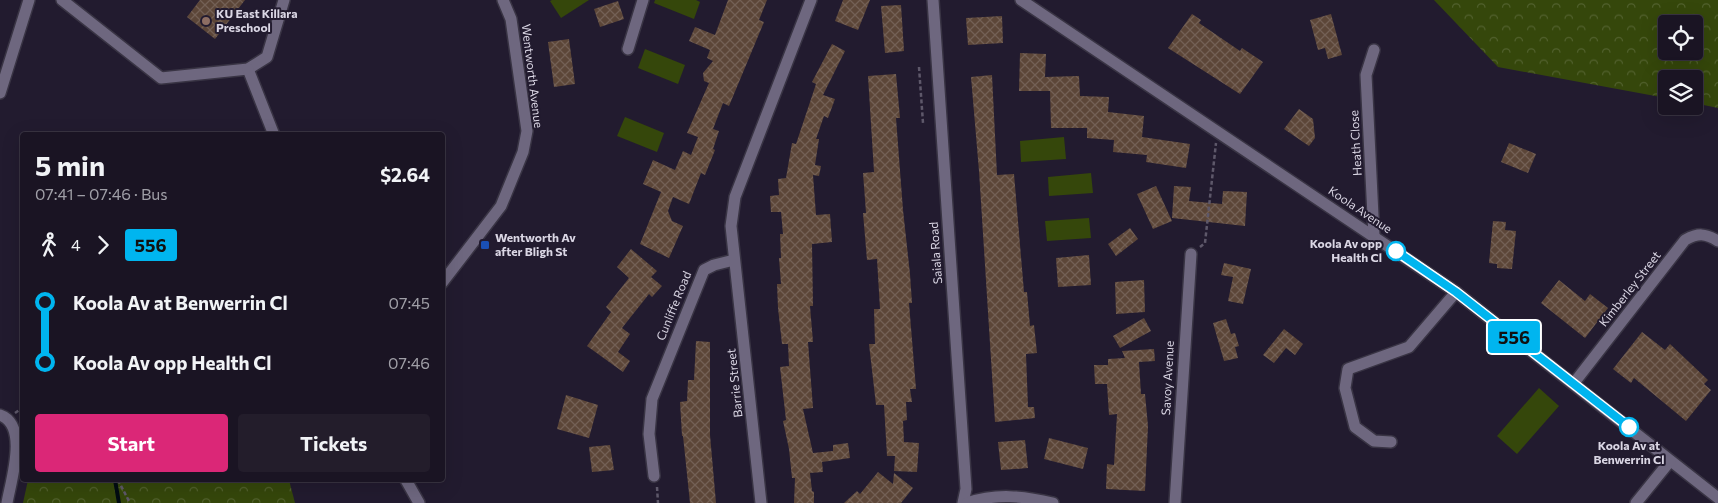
<!DOCTYPE html>
<meta charset="utf-8">
<style>
:root{--surface:#1a1423;--page:#231d2b;--text:#f1f3f6;--muted:#9f9ea6;--line:#383341;--accent:#db2777}
body{margin:0;font-family:Commissioner,sans-serif;background:var(--page);color:var(--text);height:100vh;display:flex;flex-direction:column;font-size:19px;white-space:nowrap}
*{box-sizing:border-box;margin:0}
p{font-size:16px;color:var(--muted)}
.icon{flex:none;width:28px;height:28px;fill:none;stroke:currentColor;stroke-width:2;stroke-linecap:round;stroke-linejoin:round}
.map{position:relative;flex:1;overflow:hidden}
.sheet{position:absolute;left:20px;top:132px;width:425px;height:350px;display:flex;flex-direction:column;background:var(--surface);border-radius:5px;box-shadow:0 5px 20px #0002,0 0 0 1px var(--line)}
.sheet>*{flex:none}
.badge{padding:0 10px;border-radius:4px;font-size:18px;line-height:32px}
.fabs{position:absolute;left:1658px;top:15px;display:grid;gap:10px}
.fabs a{display:grid;place-items:center;width:45px;height:45px;border-radius:5px;background:var(--surface);box-shadow:0 5px 20px #0002,0 0 0 1px var(--line);font-size:25px}
.map>.badge{position:absolute;translate:-50% -50%;box-shadow:0 0 0 2px #fff}
.legs{display:flex;align-items:center;gap:8px;height:55px;padding:0 15px;font-size:16px}
.legs p{margin-inline-start:auto}
.head{display:flex;align-items:center;justify-content:space-between;height:85px;padding:0 15px}
h1{font-size:28px;font-weight:700;line-height:38px}
.action{display:flex;gap:10px;margin-top:auto;padding:10px 15px}
.action a{flex:1;height:58px;border-radius:5px;background:var(--accent);color:#fff;font-size:20px;font-weight:700;line-height:58px;text-align:center}
.action a+a{background:var(--page);color:var(--text)}
ul{padding:0 15px;list-style:none}
li{display:flex;align-items:center;gap:18px;height:60px;font-size:19px}
li i{display:grid;place-items:center;width:8px;height:100%;margin:0 6px;background:currentColor}
li i::after{content:'';width:12px;height:12px;margin:-6px;border:4px solid;border-radius:50%;background:var(--surface)}
li p{margin-inline-start:auto}
li:first-child i{background:linear-gradient(#0000 50%,currentColor 0)}
li:last-child i{background:linear-gradient(currentColor 50%,#0000 0)}
.map>svg:first-child{display:block}
.forest{fill:url(#forest-crowns);fill-rule:evenodd}
.garden{fill:#35470b}
.lines{fill:none;stroke-linecap:round;stroke-linejoin:round}
.stream{stroke:#020c12;stroke-width:4}
.building{fill:url(#building-cross-hatch)}
.minor-casing{stroke:#393444;stroke-width:14}
.path{stroke:#5e586a;stroke-width:2.5;stroke-dasharray:4 2.5;stroke-linecap:butt}
.minor{stroke:#6e677f;stroke-width:11}
.line-1-casing{stroke:#fff;stroke-width:11}
.line-1{stroke:#00b5ef;stroke-width:8}
.education-dot{fill:#8d6e63;stroke:#221b2f;stroke-width:2}
.transit-dot{fill:#1a4fb4;stroke:#221b2f;stroke-width:2}
.stop-1-dot{fill:#fff;stroke:#00b5ef;stroke-width:2.5}
.labels{text-anchor:middle;stroke-width:4;stroke-linejoin:round;paint-order:stroke}
.poi-label{font-size:12px;font-weight:bold;fill:#dad6e4;stroke:#221b2f;text-anchor:start}
.street-label{font-size:12px;fill:#dad6e4;stroke:#221b2f}
.stop-label{font-size:12px;font-weight:bold;fill:#dad6e4;stroke:#221b2f;text-anchor:end}
</style>
<div class="map">
<svg width="1718" height="503" viewBox="0 0 1718 503">
<defs>
<pattern id="forest-crowns" width="20" height="18" patternUnits="userSpaceOnUse" patternTransform="scale(1.25)"><rect width="20" height="18" fill="#35470b"/><path d="M2 6a3 3 0 1 1 6 0M12 15a3 3 0 1 1 6 0" fill="none" stroke="#52612e"/></pattern>
<pattern id="building-cross-hatch" width="8" height="8" patternUnits="userSpaceOnUse" patternTransform="scale(1.25)"><rect width="8" height="8" fill="#5c4638"/><path d="M0 0l8 8M0 8l8-8" fill="none" stroke="#736055"/></pattern>
</defs>
<rect width="100%" height="100%" fill="#221b2f"/>
<g class="forest">
<path d="M 1434,0 L 1718,0 L 1718,108 L 1694,103 L 1694,79 L 1666,79 L 1666,98 L 1498,67 ZM 1666,24 L 1694,24 L 1694,51 L 1666,51 Z"/>
<polygon points="28,480 289,480 295,503 23,503"/>
</g>
<g class="garden">
<polygon points="552,0 589,0 561,18 550,1"/>
<polygon points="655,0 696,0 700,2 694,19 654,3"/>
<polygon points="645,49 685,65 678,84 638,68"/>
<polygon points="625,117 664,133 657,152 617,136"/>
<polygon points="1064,137 1066,159 1021,162 1020,141"/>
<polygon points="1091,173 1093,193 1049,196 1048,177"/>
<polygon points="1089,218 1091,238 1047,241 1045,221"/>
<polygon points="1539,388 1559,406 1517,454 1497,436"/>
</g>
<g class="lines">
<polyline class="stream" points="115,480 119,503"/>
</g>
<g class="building">
<polygon points="200,0 245,0 215,39 187,17"/>
<polygon points="728,0 767,0 759,20 764,22 729,106 723,103 713,129 719,131 713,149 715,150 705,175 701,173 689,204 673,197 668,211 672,221 683,226 669,258 640,244 661,192 643,184 653,160 675,170 683,151 691,155 698,137 687,133 709,83 704,81 703,73 713,61 707,58 710,50 689,41 695,27 715,35"/>
<polygon points="843,0 870,0 858,30 835,21"/>
<polygon points="618,1 624,19 600,27 594,9"/>
<polygon points="901,5 904,51 885,53 881,6"/>
<polygon points="1192,14 1201,20 1199,23 1240,51 1242,48 1263,62 1240,94 1168,48"/>
<polygon points="1331,14 1342,55 1328,59 1325,48 1318,50 1310,20"/>
<polygon points="1002,16 1003,43 968,45 966,18"/>
<polygon points="569,39 575,84 554,87 548,42"/>
<polygon points="832,44 845,51 823,95 835,99 828,118 824,116 816,139 819,139 815,165 821,166 819,176 813,175 816,215 830,214 832,242 812,244 813,306 810,306 813,342 808,342 813,408 803,409 813,453 833,451 833,445 848,443 850,458 822,462 823,472 810,473 812,491 814,492 814,503 794,503 795,478 792,478 789,449 783,421 786,420 780,367 789,366 788,344 782,344 778,308 777,284 781,284 779,258 781,258 780,234 783,234 781,212 771,212 770,196 779,195 778,179 786,178 792,143 796,144 816,84 812,82"/>
<polygon points="1020,53 1046,54 1045,77 1079,76 1080,96 1109,97 1108,112 1144,116 1142,137 1190,144 1186,168 1146,162 1147,155 1113,152 1114,140 1087,138 1087,128 1051,128 1050,91 1019,91"/>
<polygon points="896,74 900,118 896,118 903,210 910,274 912,303 909,303 916,389 910,389 912,402 906,402 907,420 903,421 904,442 919,443 917,472 894,471 895,456 887,456 884,405 876,405 869,344 875,344 874,309 880,309 877,259 867,260 863,213 866,213 863,173 874,172 868,76"/>
<polygon points="992,75 997,175 1014,174 1024,292 1027,292 1030,326 1034,325 1037,353 1026,354 1028,407 1034,407 1035,418 995,422 979,171 971,77"/>
<polygon points="1299,109 1313,119 1315,138 1309,146 1284,129"/>
<polygon points="1509,143 1536,154 1528,173 1501,162"/>
<polygon points="1156,186 1172,221 1153,229 1137,194"/>
<polygon points="1174,186 1191,187 1189,201 1222,204 1223,191 1247,192 1245,226 1172,218"/>
<polygon points="1493,221 1506,222 1505,230 1516,231 1512,269 1497,268 1497,264 1489,263"/>
<polygon points="1130,228 1138,239 1116,256 1108,244"/>
<polygon points="631,249 657,271 651,277 662,286 652,297 649,294 622,328 630,334 618,352 630,361 623,372 587,346 611,312 606,307 629,278 617,267"/>
<polygon points="1089,255 1091,285 1058,287 1056,258"/>
<polygon points="1224,263 1251,269 1243,304 1228,301 1233,277 1221,275"/>
<polygon points="1144,280 1145,312 1116,314 1115,282"/>
<polygon points="1559,280 1585,301 1590,294 1608,308 1585,338 1541,303"/>
<polygon points="1144,318 1151,331 1120,348 1113,336"/>
<polygon points="1226,319 1231,334 1235,333 1239,346 1235,347 1238,358 1224,361 1213,323"/>
<polygon points="1284,329 1303,344 1295,355 1286,348 1274,363 1263,355"/>
<polygon points="1642,332 1665,350 1670,344 1708,380 1704,384 1711,390 1686,421 1634,378 1631,383 1613,369"/>
<polygon points="696,341 710,342 710,435 716,503 690,503 683,436 682,436 680,402 687,401 688,380 694,380"/>
<polygon points="1154,349 1155,361 1139,362 1141,394 1145,394 1148,426 1145,491 1106,489 1107,464 1114,465 1117,414 1109,415 1107,384 1095,384 1094,365 1108,365 1108,359 1125,358 1122,351"/>
<polygon points="566,395 598,405 589,438 557,429"/>
<polygon points="1049,438 1088,448 1083,469 1044,459"/>
<polygon points="1025,440 1028,468 1001,470 998,442"/>
<polygon points="610,445 614,470 592,472 589,447"/>
<polygon points="878,472 893,484 894,473 913,488 901,503 844,503 857,491 860,494"/>
</g>
<g class="lines">
<g class="minor-casing">
<g id="minor">
<polyline points="62,0 161,78 248,69 267,57 284,0"/>
<polyline points="933,0 966,489 963,503"/>
<polyline points="1021,0 1456,292 1718,498"/>
<polyline points="628,49 643,0"/>
<polyline points="1374,50 1366,75 1374,236"/>
<polyline points="248,69 274,135"/>
<polyline points="0,93 29,0"/>
<polyline points="442,283 501,206 523,152 527,131 511,19 503,0"/>
<path d="M 1574,383 L 1685,240 C 1698,233 1705,233 1718,241"/>
<path d="M 0,415 C 29,425 11,480 7,503"/>
<polyline points="1391,442 1374,441 1355,427 1345,388 1348,369 1409,347 1456,292"/>
<polyline points="654,476 649,434 652,399 704,270 714,265 734,260"/>
<polyline points="406,480 419,503"/>
<polyline points="761,503 731,226 735,197 811,0"/>
<path d="M 967,503 C 996,493 1023,496 1053,503"/>
<polyline points="1175,503 1191,254"/>
<polyline points="1636,503 1670,461"/>
</g>
</g>
<g class="path">
<polyline points="919,67 923,123"/>
<polyline points="1200,247 1205,243 1216,143"/>
<polyline points="15,413 22,408"/>
<polyline points="118,480 130,503"/>
<polyline points="657,487 658,503"/>
</g>
<use href="#minor" class="minor"/>
</g>
<g class="lines">
<g class="line-1-casing">
<polyline id="line-1" points="1396,251 1456,292 1629,427"/>
</g>
<use href="#line-1" class="line-1"/>
</g>
<circle class="education-dot" cx="206" cy="21" r="5"/>
<rect class="transit-dot" x="480" y="240" width="10" height="10" rx="2.5"/>
<g class="stop-1-dot">
<circle cx="1396" cy="251" r="9"/>
<circle cx="1629" cy="427" r="9"/>
</g>
<g class="labels">
<g class="poi-label">
<text x="216" y="18">KU East Killara<tspan x="216" dy="14">Preschool</tspan></text>
<text x="495" y="242">Wentworth Av<tspan x="495" dy="14">after Bligh St</tspan></text>
</g>
<g class="street-label">
<text transform="translate(532 76) rotate(83)" y="4">Wentworth Avenue</text>
<text transform="translate(1356 143) rotate(-93)" y="4">Heath Close</text>
<text transform="translate(1360 210) rotate(34)" y="4">Koola Avenue</text>
<text transform="translate(936 253) rotate(-94)" y="4">Saiala Road</text>
<text transform="translate(1630 289) rotate(-52)" y="4">Kimberley Street</text>
<text transform="translate(674 306) rotate(-68)" y="4">Cunliffe Road</text>
<text transform="translate(1168 378) rotate(-87)" y="4">Savoy Avenue</text>
<text transform="translate(735 383) rotate(-96)" y="4">Barrie Street</text>
</g>
<g class="stop-label">
<text x="1382" y="248">Koola Av opp<tspan x="1382" dy="14">Health Cl</tspan></text>
<text x="1629" y="450" text-anchor="middle">Koola Av at<tspan x="1629" dy="14">Benwerrin Cl</tspan></text>
</g>
</g>
</svg>
<div class="fabs">
<a><svg class="icon" aria-label="locate" viewBox="0 0 24 24"><circle cx="12" cy="12" r="6"/><path d="M12 2v4M12 18v4M2 12h4M18 12h4"/></svg></a>
<a><svg class="icon" aria-label="layers" viewBox="0 0 24 24"><path d="M12 4l9 5-9 5-9-5zM3 14l9 5 9-5"/></svg></a>
</div>
<b class="badge" style="left:1514px;top:337px;background:#00b5ef;color:#111">556</b>
<section class="sheet">
<div class="head"><div><h1>5 min</h1><p>07:41 – 07:46 · Bus</p></div><b>$2.64</b></div>
<div class="legs"><svg class="icon" aria-label="walk" viewBox="0 0 24 24"><circle cx="13" cy="4" r="2"/><path d="M13 8l-2 6 4 7M11 14l-3 7M7 12l3-4h3l4 4"/></svg>4<svg class="icon" aria-label="forward" viewBox="0 0 24 24"><path d="M9 5l7 7-7 7"/></svg><b class="badge" style="background:#00b5ef;color:#111">556</b></div>
<ul>
<li><i style="color:#00b5ef"></i><b>Koola Av at Benwerrin Cl</b><p>07:45</p></li>
<li><i style="color:#00b5ef"></i><b>Koola Av opp Health Cl</b><p>07:46</p></li>
</ul>
<div class="action"><a>Start</a><a>Tickets</a></div>
</section>
</div>
